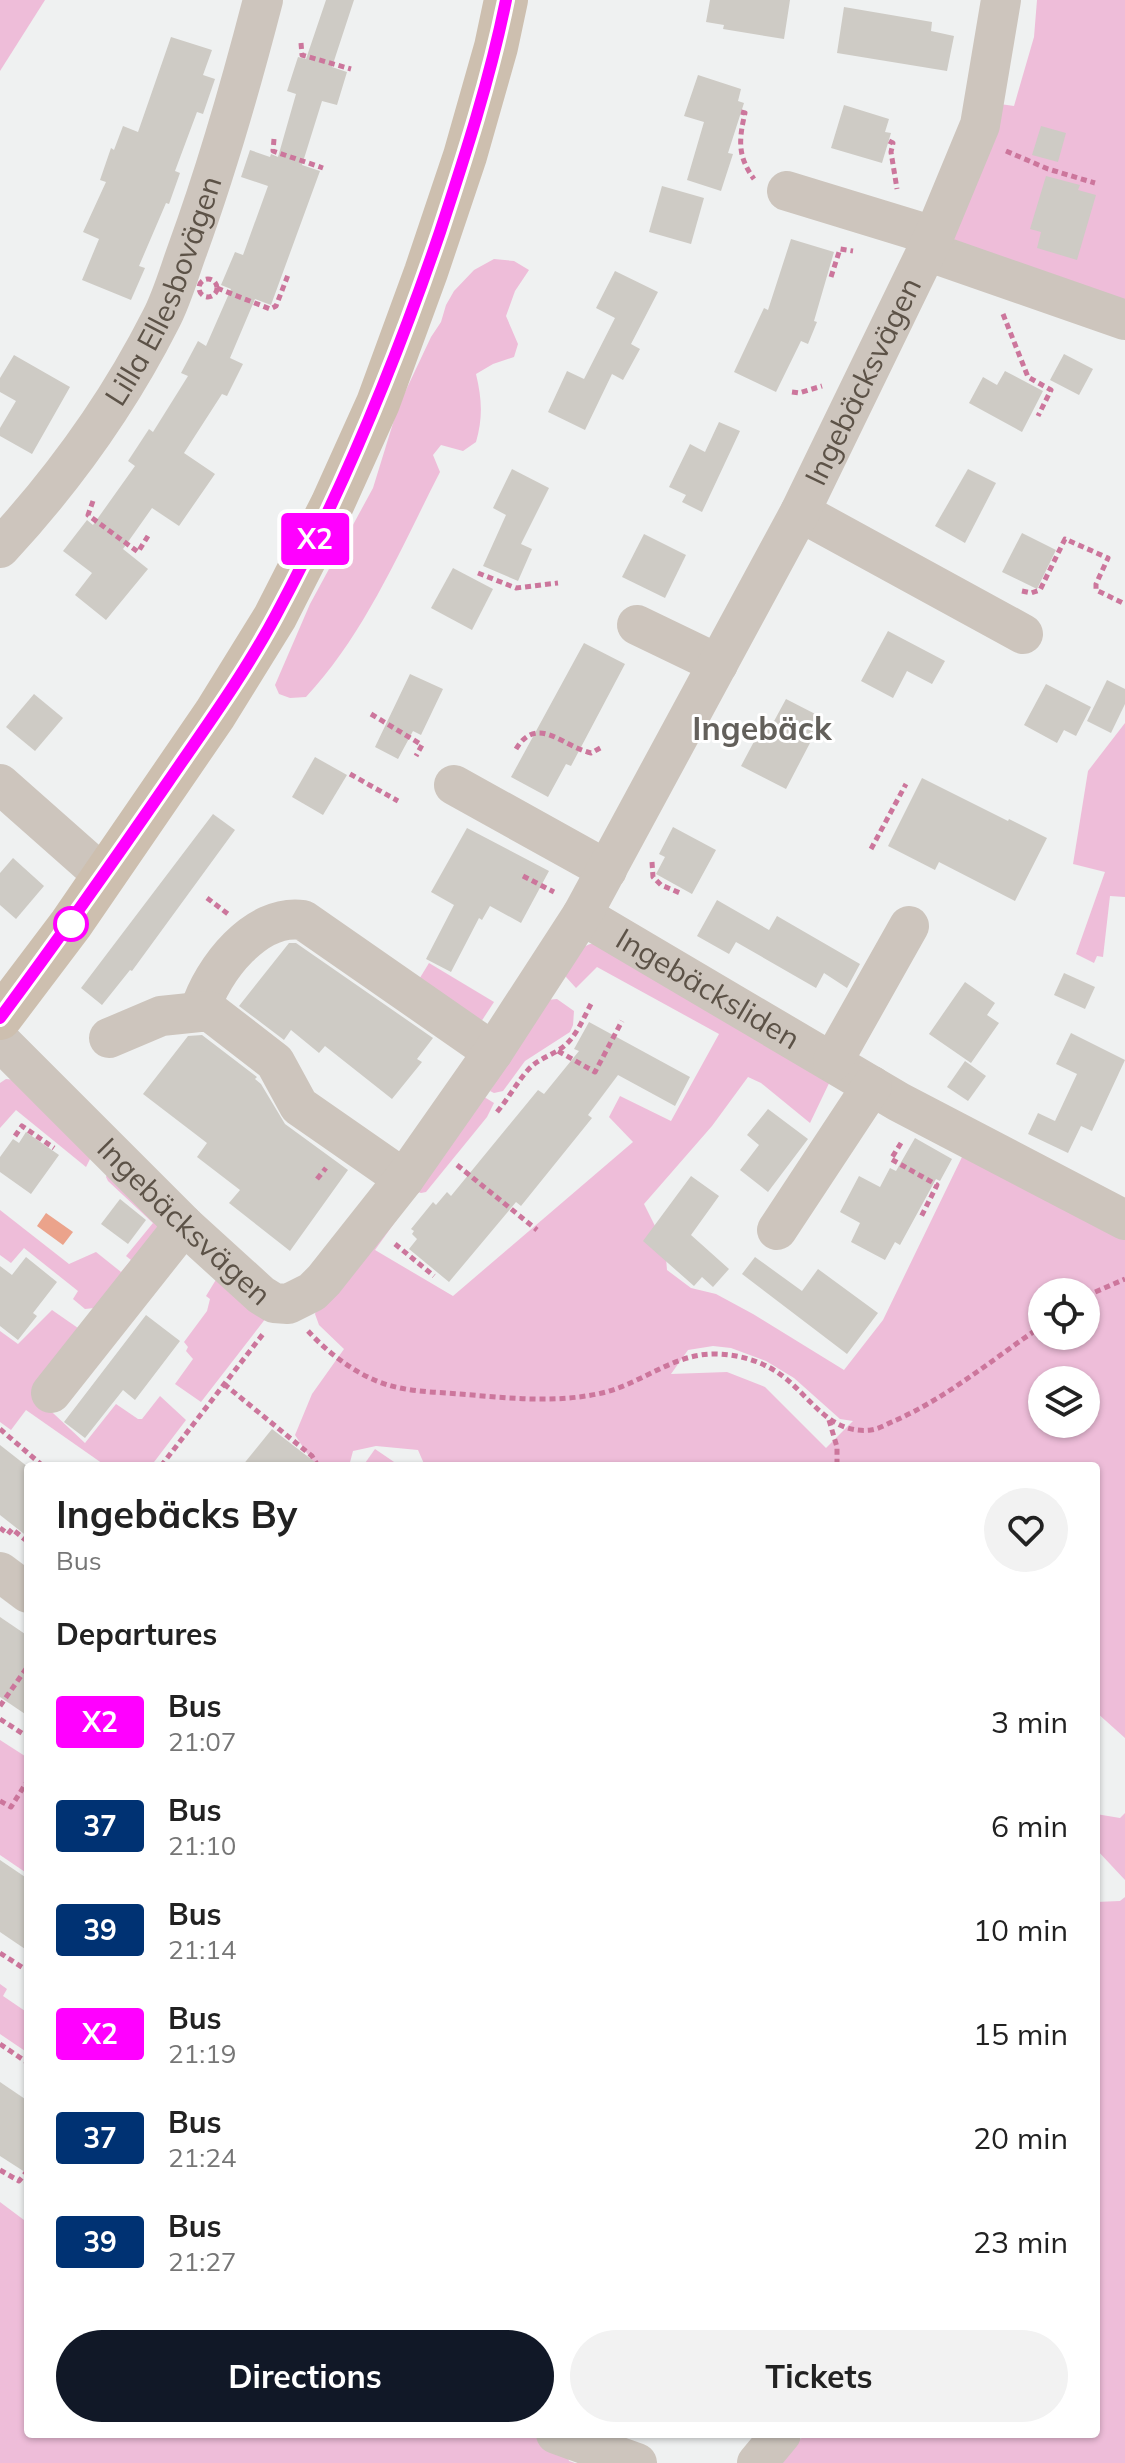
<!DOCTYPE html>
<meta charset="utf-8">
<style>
:root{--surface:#fff;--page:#f2f2f2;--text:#222;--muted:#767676;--accent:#111827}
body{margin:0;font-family:Mulish,sans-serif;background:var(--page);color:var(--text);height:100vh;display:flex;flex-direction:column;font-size:30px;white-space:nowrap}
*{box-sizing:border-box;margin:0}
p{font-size:26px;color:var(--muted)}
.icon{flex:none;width:44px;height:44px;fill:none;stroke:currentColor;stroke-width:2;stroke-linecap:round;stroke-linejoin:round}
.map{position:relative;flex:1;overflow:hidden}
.panel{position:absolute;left:24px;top:1462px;width:1076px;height:976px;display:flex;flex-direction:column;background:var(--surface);border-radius:8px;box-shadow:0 2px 6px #0004}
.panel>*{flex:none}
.badge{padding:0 16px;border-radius:6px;font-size:28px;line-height:52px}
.tools{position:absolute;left:1028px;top:1278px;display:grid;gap:16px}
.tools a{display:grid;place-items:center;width:72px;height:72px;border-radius:50%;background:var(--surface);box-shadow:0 2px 6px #0004;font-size:40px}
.map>.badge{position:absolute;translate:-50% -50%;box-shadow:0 0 0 4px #fff}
h2{padding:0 32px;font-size:30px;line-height:72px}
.round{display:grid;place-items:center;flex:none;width:84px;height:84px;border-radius:42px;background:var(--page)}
.headline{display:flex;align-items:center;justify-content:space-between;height:136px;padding:0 32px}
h1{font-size:38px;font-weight:700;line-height:60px}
.cta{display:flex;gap:16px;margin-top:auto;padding:16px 32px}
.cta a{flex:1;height:92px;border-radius:48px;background:var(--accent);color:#fff;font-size:32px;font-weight:700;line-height:92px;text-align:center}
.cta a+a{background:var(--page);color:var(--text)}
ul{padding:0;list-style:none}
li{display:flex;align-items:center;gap:24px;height:104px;padding:0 32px}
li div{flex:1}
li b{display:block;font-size:30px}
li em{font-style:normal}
li .badge{min-width:88px;font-weight:700;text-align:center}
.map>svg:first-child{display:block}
.green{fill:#eebdd9;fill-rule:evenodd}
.water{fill:#eba38b}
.building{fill:#cecbc5}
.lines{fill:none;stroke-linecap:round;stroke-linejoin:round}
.path{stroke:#cc769c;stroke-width:5;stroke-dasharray:6 4;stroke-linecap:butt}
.minor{stroke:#cdc5bd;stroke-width:40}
.major{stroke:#cdbfaf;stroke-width:44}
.line-casing{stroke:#fff;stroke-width:18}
.line{stroke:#f0f;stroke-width:12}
.stop-dot{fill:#fff;stroke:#f0f;stroke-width:4}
.labels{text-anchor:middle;stroke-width:6;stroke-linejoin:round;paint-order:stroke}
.street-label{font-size:30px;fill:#5c5247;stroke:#fff}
.neighbourhood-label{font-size:32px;font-weight:bold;fill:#63605b;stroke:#fff}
</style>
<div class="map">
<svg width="1125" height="2463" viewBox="0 0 1125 2463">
<rect width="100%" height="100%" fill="#eff1f1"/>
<g class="green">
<polygon points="0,0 45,0 0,71"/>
<polygon points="1037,0 1125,0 1125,310 974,262 949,237 993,103 1014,106 1034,37"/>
<path d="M 494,259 L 514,261 L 529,270 L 515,291 L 506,316 L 518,344 L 514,357 L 493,364 L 476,374 C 482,399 483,418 476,442 L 463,451 L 441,445 L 433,455 L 440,472 C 401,548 365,634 306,697 L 290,698 L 279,694 L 275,685 L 310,604 L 373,488 L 398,407 L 431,337 L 441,322 L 446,305 L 454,291 L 474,270 Z"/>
<polygon points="1125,723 1125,897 1110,896 1103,957 1097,956 1094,963 1076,954 1105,872 1073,864 1088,771"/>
<path d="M 590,944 L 603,944 L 833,1075 L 810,1123 L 761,1083 L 748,1077 L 712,1126 L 644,1204 L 665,1246 L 667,1270 L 691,1288 L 716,1294 L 753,1314 L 844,1370 L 883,1320 L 962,1157 L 1125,1227 L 1125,1738 L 1096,1712 L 1096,1466 L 425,1466 L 418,1450 L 376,1446 L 353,1451 L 349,1466 L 314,1464 L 295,1435 L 312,1394 L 344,1349 L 319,1325 L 315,1314 L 317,1308 L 408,1204 L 375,1250 L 453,1296 L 633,1142 L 609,1117 L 620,1096 L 671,1121 L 719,1034 L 597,967 L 576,988 L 566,977 L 566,966 L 579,949 ZM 1042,1292 L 1086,1292 L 1086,1336 L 1042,1336 ZM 713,1346 L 731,1348 L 766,1361 L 794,1378 L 840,1419 L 853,1421 L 826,1448 L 765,1387 L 727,1372 L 671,1374 L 688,1350 ZM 1042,1380 L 1086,1380 L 1086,1424 L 1042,1424 Z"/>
<polygon points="429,963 494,1002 477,1028 415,986"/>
<polygon points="557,999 574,1011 573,1025 570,1032 525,1061 503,1091 494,1093 490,1091 547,1000"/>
<polygon points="6,1079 16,1080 92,1155 86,1167 16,1110 0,1128 0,1083"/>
<polygon points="481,1095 494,1103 487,1117 426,1192 421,1193 412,1190"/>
<polygon points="108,1171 161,1224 113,1306 85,1309 73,1299 78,1291 24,1248 11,1263 0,1255 0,1210 69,1264 96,1252 121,1272 131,1260 126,1256 153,1223 108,1181 106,1177"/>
<polygon points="217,1278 266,1318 201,1402 175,1384 193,1359 186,1351 188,1347 184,1342 207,1311 210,1299 206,1296"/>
<polygon points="52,1310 88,1335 38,1399 85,1443 116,1404 138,1419 142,1419 160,1396 186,1420 151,1466 106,1466 26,1410 11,1430 0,1422 0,1331 18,1344"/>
<polygon points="375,1449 400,1466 363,1466"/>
<polygon points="0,1740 28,1758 28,1874 0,1855"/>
<polygon points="1125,1813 1125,1880 1096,1849 1096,1814 1120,1818"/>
<polygon points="1125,1897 1125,2463 779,2463 805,2434 1096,2434 1096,1902 1120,1901"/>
<polygon points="0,1984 7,1989 3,1996 28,2013 28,2053 0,2034"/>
<polygon points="0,2202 28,2223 28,2434 562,2434 569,2461 575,2463 0,2463"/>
</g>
<polygon class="water" points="46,1213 73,1232 63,1245 37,1226"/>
<g class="building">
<polygon points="326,0 354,0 332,67 347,72 337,105 322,101 302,165 320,171 271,305 255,299 230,358 243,364 227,396 222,394 184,453 215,474 179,526 152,508 123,549 148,569 106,620 75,595 92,573 63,551 87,520 93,525 135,466 128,461 149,429 153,432 188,376 181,373 198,341 206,346 231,289 221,285 235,252 243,255 268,186 241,177 250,150 270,157 271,154 278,157 296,94 287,91 298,57 306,59"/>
<polygon points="710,0 790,0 784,39 723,29 724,25 706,22"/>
<polygon points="844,7 932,22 931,31 954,36 947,71 837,53"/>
<polygon points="171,37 212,50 203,75 215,79 203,114 197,112 175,171 180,173 169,204 166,203 139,266 145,268 131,300 82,280 99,239 83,232 106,182 100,180 111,148 114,150 123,126 138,132"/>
<polygon points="698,75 741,89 738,101 744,103 728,153 733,154 721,191 687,180 704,122 684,116"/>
<polygon points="844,105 889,119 885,132 891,133 882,163 831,148"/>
<polygon points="1041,126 1066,133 1058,162 1032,155"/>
<polygon points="1046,176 1080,185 1078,190 1096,195 1077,260 1037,248 1041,232 1030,229"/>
<polygon points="662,186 704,198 691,244 649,232"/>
<polygon points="791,239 834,252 814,321 817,322 808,344 801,341 776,392 734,372 764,308 768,310"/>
<polygon points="615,271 658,292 631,344 640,349 623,380 612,374 585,430 548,412 567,371 584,379 615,318 596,308"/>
<polygon points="1064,354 1093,369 1079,395 1050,380"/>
<polygon points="14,355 70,387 32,454 0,436 0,428 16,401 0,392 0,378"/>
<polygon points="1005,371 1043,391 1022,432 969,403 983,377 997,385"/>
<polygon points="719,422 740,431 702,512 682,502 686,495 669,487 690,444 705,452"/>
<polygon points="512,469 549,488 521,544 532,549 518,581 483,566 506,515 493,508"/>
<polygon points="968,469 996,483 965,543 935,526"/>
<polygon points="1022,533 1056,550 1037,589 1002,572"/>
<polygon points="644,534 686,555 665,598 622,577"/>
<polygon points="453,568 493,589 472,630 431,608"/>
<polygon points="888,631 945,661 932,684 907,671 893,698 861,681"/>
<polygon points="584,643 625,664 571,766 566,764 548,797 511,777"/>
<polygon points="410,674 443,689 421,735 413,731 398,759 375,747"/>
<polygon points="1107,680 1125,689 1125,704 1111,733 1087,721"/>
<polygon points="1046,684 1091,707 1076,736 1064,730 1057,743 1024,725"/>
<polygon points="34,694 63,718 35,751 6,727"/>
<polygon points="786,699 823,718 786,789 741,766 766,719 773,723"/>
<polygon points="315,757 347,775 323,815 292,797"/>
<polygon points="922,778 1008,821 1009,819 1047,838 1015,901 939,862 935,870 888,846"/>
<polygon points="213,814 235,830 132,971 130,970 102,1005 81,988"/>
<polygon points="673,827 716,850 692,894 656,874 665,857 659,854"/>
<polygon points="467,828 549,871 521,923 490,906 482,920 479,918 451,972 426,959 454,905 431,892"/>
<polygon points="13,858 44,886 16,919 0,905 0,873"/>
<polygon points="717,900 769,930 777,916 860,964 847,988 824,973 816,988 736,942 729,954 697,936"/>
<polygon points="289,943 296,943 433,1038 417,1059 422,1062 392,1099 325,1046 319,1053 291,1030 284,1040 239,1006"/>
<polygon points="1064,973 1095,987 1085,1009 1054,995"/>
<polygon points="965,982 995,1003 987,1015 999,1023 971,1063 929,1034"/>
<polygon points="589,1022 690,1077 675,1106 618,1075 588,1115 592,1118 521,1206 516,1202 449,1282 409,1249 417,1239 412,1234 414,1231 411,1229 433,1202 436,1205 447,1192 451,1196 538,1090 544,1094 579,1051 574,1049"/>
<polygon points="1071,1033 1125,1060 1092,1131 1081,1126 1068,1153 1028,1134 1038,1113 1055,1121 1077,1074 1056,1064"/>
<polygon points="202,1035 257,1077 255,1079 261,1084 285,1124 348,1170 290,1251 229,1203 240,1190 197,1157 207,1143 143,1094 188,1036"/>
<polygon points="965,1061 986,1076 968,1101 947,1087"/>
<polygon points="768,1109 808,1139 768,1192 740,1170 759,1145 747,1135"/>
<polygon points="26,1132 59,1155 31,1194 0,1172 0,1157 13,1139 19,1143"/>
<polygon points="915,1138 952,1159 940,1181 936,1179 900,1245 895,1242 885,1260 851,1242 860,1223 840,1212 859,1176 880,1187 890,1168 896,1171"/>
<polygon points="691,1176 719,1196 691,1235 729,1269 713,1287 702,1277 694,1286 643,1241"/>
<polygon points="120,1199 146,1220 128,1244 101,1224"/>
<polygon points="26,1257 57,1282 33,1313 37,1316 18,1340 0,1326 0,1266 12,1275"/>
<polygon points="755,1257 802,1291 818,1269 878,1313 847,1354 742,1274"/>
<polygon points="146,1315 180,1341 135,1400 123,1390 85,1438 64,1422"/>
<polygon points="272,1429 320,1466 242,1466"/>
<polygon points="0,1445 28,1467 28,1537 0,1515"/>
<polygon points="0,1617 28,1636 28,1716 0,1697"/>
<polygon points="0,1860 28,1879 28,1951 0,1932"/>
<polygon points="0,2082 28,2101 28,2174 0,2156"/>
</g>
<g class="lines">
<g class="path">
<polyline points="301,43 302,55 351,69"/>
<path d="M 741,112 L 745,113 C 739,139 737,156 754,179"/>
<polyline points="274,139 273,151 323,168"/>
<polyline points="889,141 893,143 891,152 897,189"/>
<polyline points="1006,151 1048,169 1095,183"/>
<polyline points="831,277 840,249 853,251"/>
<circle cx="208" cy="288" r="9"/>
<polyline points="217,288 270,309 276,306 288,275"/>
<polyline points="1003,314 1028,377 1051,390 1038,416"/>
<polyline points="792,392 799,393 822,386"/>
<polyline points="93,501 88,515 138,552 148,536"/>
<polyline points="478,573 516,588 558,583"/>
<polyline points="1022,591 1031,593 1040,590 1065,539 1108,558 1096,584 1096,590 1125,604"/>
<polyline points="371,714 422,745 416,756"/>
<path d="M 516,749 C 537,714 562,746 591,753 L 602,747"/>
<polyline points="350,774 398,801"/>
<polyline points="871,849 906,784"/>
<polyline points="652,862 653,877 661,885 680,893"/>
<polyline points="523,876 554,892"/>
<polyline points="207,898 228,914"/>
<polyline points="558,1051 595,1072 622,1021"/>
<path d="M 497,1112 C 508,1099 516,1084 527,1071 C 537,1059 551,1056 563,1047 C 576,1037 583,1019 591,1004"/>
<polyline points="15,1136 22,1126 54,1148"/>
<polyline points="901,1143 891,1159 937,1185 920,1219"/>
<polyline points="457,1165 537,1230"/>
<polyline points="317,1179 326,1168"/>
<polyline points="395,1244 434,1276"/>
<polyline points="1086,1296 1125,1279"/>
<path d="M 308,1331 C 329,1354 358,1376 388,1385 C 411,1392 436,1392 460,1394 C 508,1398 558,1404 606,1392 C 646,1381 676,1352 719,1354 C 740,1355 760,1361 777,1372 C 809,1393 827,1435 871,1430 C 879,1429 887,1424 894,1421 C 947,1398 994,1358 1042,1326"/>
<polyline points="224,1384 312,1456 318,1466"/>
<polyline points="829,1420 837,1447 837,1466"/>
<polyline points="0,1429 43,1466"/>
<polyline points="161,1466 263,1334"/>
<polyline points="0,1528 8,1534 12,1529 28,1542"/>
<polyline points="0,1706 28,1666"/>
<polyline points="0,1719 28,1737"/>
<polyline points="0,1801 11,1807 28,1780"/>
<polyline points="0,1953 28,1971"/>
<polyline points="0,2044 28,2063"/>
<polyline points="0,2170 19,2181 28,2170"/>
</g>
<g class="minor">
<polyline points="787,191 934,236"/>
<polyline points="927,251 1125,320"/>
<polyline points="800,512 1023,634"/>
<path id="s1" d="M 0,548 C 63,480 119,402 161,319 C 172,298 179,273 187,251 C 217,169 241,85 263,0"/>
<polyline points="637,625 718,664"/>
<polyline points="0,784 104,876"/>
<polyline points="454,785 607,870"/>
<path id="s2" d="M 582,915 L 899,1102 L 1125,1220"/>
<path d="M 200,1010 C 212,970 256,913 303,920 L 493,1052"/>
<polyline points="109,1038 161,1016 209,1011 275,1062 299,1106 404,1179"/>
<path id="s3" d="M 0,1041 L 184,1225 L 261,1295 L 274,1303 L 288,1304 L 312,1292 L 324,1280 L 404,1179 L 493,1052 L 582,915 L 800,512 L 934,236 L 980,125 L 1001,0"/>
<polyline points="833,1061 909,926"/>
<polyline points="777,1230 872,1086"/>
<polyline points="51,1393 184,1225"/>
<polyline points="0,1572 28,1593"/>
<polyline points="556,2434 637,2463"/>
<polyline points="757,2463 781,2434"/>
</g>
<polyline class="major" points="0,1018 71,924 215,714 275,617 332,505 378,403 426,272 465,156 496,47 506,0"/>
</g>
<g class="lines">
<g class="line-casing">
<path id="line" d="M 0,1018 C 58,940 113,862 168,782 C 205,728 245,673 276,615 C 342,492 395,364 440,232 C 465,156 490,79 506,0"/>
</g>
<use href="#line" class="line"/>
</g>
<circle class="stop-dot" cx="71" cy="924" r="16"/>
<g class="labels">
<g class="street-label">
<text dy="10" stroke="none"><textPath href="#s1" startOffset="308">Lilla Ellesbovägen</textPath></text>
<text dy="10" stroke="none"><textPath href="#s3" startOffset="1488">Ingebäcksvägen</textPath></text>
<text dy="10" stroke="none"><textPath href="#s2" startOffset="146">Ingebäcksliden</textPath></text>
<text dy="10" stroke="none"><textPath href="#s3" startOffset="258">Ingebäcksvägen</textPath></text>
</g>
<g class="neighbourhood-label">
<text x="762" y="740">Ingebäck</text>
</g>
</g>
</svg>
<div class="tools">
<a><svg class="icon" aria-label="locate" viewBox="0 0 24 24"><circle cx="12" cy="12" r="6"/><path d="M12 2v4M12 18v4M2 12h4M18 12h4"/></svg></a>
<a><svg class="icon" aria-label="layers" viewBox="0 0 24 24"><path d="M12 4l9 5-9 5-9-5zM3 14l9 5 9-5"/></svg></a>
</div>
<b class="badge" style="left:315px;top:539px;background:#f0f;color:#fff">X2</b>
<section class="panel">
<div class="headline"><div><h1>Ingebäcks By</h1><p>Bus</p></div><a class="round"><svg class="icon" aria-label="heart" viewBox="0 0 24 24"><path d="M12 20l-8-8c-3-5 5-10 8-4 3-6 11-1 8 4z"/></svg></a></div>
<h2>Departures</h2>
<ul>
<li><span class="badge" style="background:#f0f;color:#fff">X2</span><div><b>Bus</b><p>21:07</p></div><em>3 min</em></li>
<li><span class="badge" style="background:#003273;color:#fff">37</span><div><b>Bus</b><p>21:10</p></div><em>6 min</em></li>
<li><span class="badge" style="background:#003273;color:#fff">39</span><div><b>Bus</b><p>21:14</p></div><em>10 min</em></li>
<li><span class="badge" style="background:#f0f;color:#fff">X2</span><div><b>Bus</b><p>21:19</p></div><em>15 min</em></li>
<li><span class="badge" style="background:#003273;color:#fff">37</span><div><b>Bus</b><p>21:24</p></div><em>20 min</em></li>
<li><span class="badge" style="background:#003273;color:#fff">39</span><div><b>Bus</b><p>21:27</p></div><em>23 min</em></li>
</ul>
<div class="cta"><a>Directions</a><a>Tickets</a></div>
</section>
</div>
